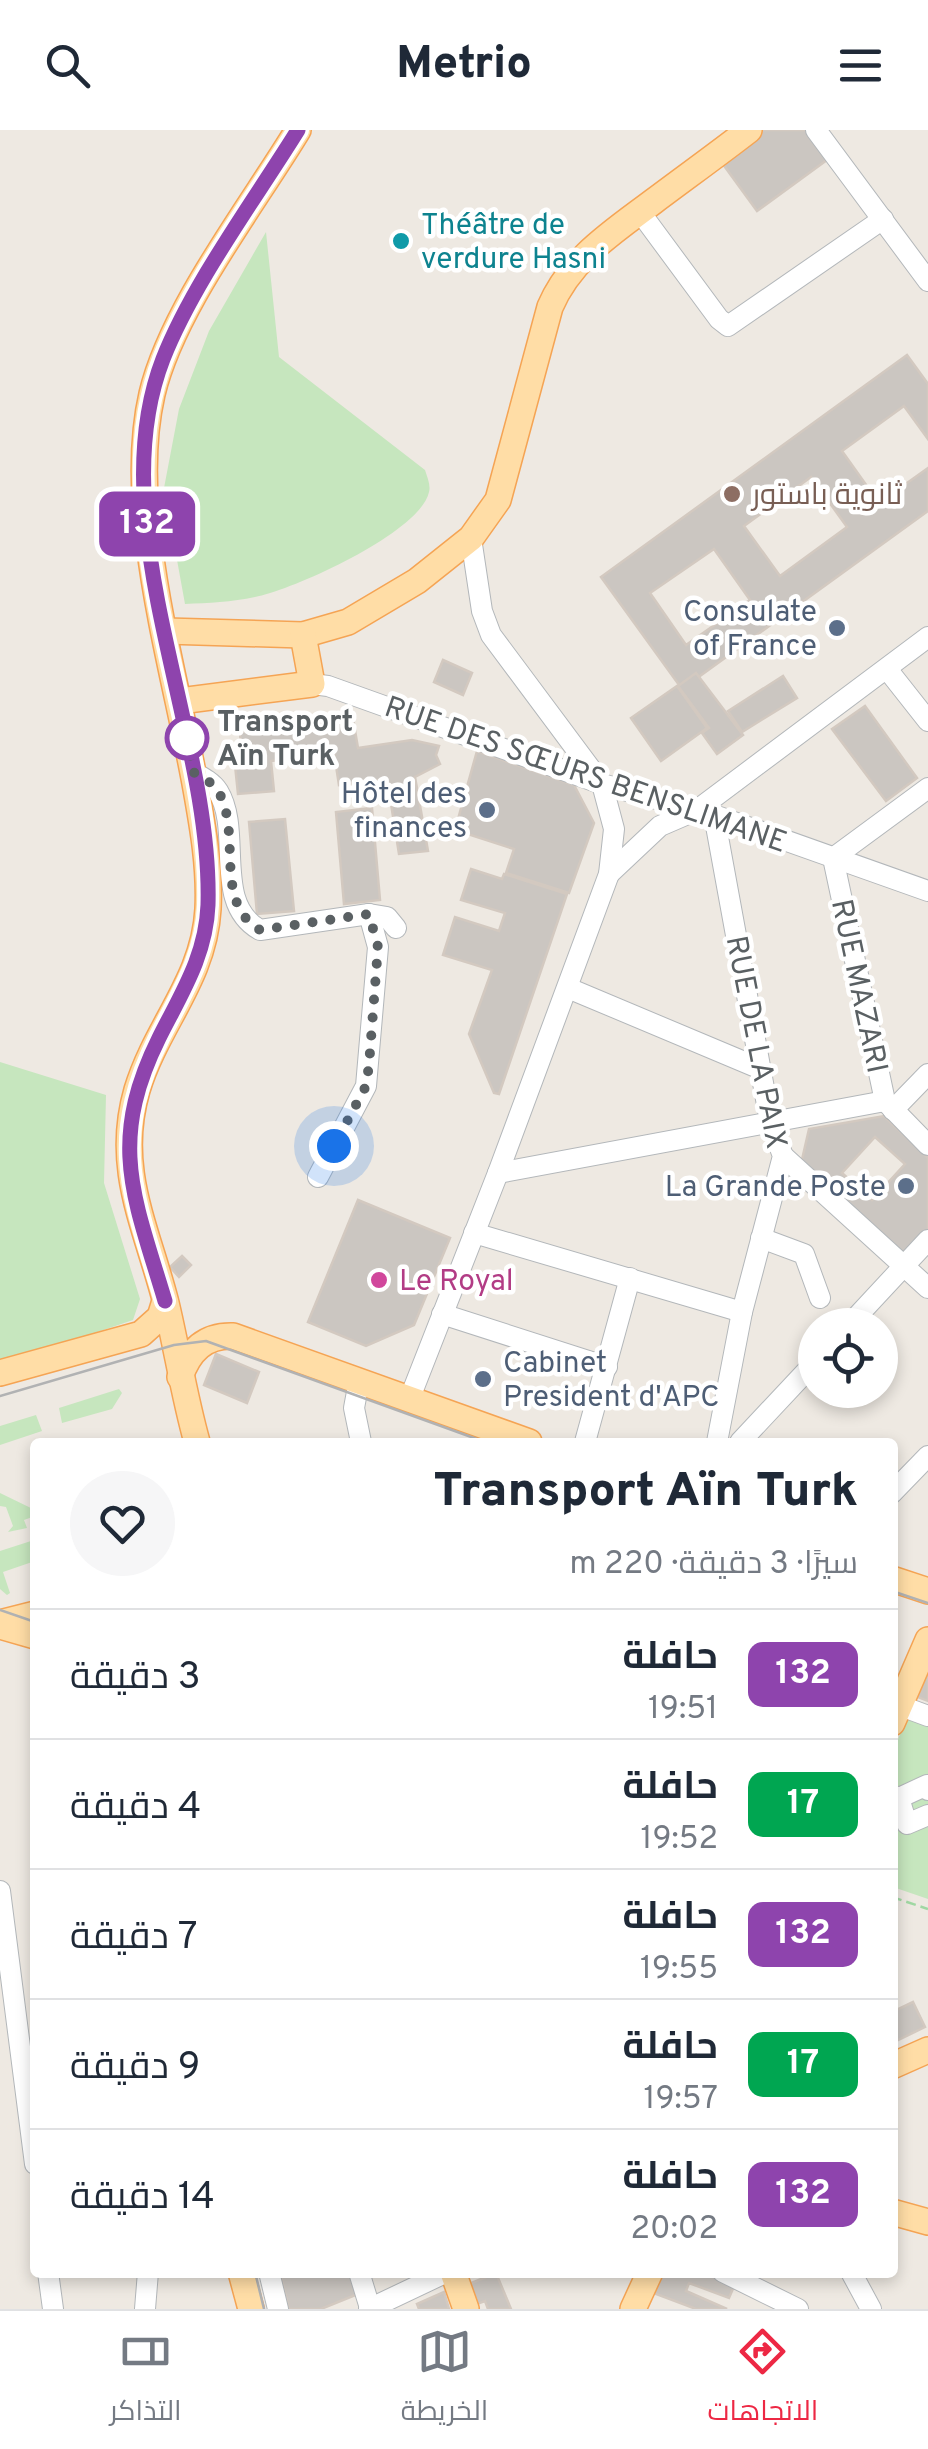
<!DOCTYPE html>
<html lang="ar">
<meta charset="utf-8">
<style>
:root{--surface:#fff;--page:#f6f6f7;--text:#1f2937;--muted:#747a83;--line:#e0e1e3;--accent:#ed2844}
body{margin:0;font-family:Overpass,Cairo,sans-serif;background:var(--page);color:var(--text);direction:rtl;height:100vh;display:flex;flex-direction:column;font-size:38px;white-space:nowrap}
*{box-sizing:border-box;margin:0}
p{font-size:32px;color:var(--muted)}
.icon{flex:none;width:55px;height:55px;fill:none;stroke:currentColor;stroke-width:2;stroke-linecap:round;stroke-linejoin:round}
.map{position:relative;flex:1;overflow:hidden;direction:ltr}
.panel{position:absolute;left:30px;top:1308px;width:868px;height:840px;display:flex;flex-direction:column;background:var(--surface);border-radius:10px;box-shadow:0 5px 15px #0003;direction:rtl}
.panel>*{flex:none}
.badge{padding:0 20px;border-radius:15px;font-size:35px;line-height:65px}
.controls{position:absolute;left:798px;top:1178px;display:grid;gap:20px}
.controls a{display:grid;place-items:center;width:100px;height:100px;border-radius:50%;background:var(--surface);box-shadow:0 5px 15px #0003;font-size:50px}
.you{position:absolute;width:50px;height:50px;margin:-25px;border:8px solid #fff;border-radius:50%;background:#1a73e8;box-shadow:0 0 0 15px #1a73e833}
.map>.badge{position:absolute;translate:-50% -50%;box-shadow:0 0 0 5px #fff}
.round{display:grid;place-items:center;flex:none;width:105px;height:105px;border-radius:52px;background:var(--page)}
.headline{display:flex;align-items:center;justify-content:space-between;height:170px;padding:0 40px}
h1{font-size:48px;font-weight:800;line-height:75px}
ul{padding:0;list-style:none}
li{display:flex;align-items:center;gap:30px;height:130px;padding:0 40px;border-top:2px solid var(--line)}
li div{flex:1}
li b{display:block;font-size:38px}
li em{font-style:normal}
li .badge{min-width:110px;font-weight:700;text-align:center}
header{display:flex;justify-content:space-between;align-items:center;height:130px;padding:0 40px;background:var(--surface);font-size:45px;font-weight:800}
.menu{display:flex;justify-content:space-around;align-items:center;height:140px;border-top:2px solid var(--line);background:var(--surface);font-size:28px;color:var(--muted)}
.menu a{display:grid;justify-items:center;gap:5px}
.menu .active{color:var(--accent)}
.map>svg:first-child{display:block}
.green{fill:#c6e6be}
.building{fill:#cbc6c1;stroke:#d3c9c0;stroke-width:2.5;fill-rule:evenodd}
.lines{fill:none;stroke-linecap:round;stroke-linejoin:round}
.minor-casing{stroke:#b3b7ba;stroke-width:22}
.major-casing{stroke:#f5a454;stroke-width:28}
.path{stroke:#a0d8a3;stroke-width:2.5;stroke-dasharray:10 5;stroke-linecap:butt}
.minor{stroke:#fff;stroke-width:20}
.major{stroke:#ffdda6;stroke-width:25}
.tram{stroke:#b1b2b3;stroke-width:2.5}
.line-casing{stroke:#fff;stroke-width:22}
.line{stroke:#8e44ad;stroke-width:15}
.walk{stroke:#5a6063;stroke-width:10;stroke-dasharray:0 18}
.culture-dot{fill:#0f9aa8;stroke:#fff;stroke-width:4}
.education-dot{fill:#8d6e63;stroke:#fff;stroke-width:4}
.service-dot{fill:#5c6f8a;stroke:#fff;stroke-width:4}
.stop-dot{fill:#fff;stroke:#8e44ad;stroke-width:5}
.hotel-dot{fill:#d1479c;stroke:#fff;stroke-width:4}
.labels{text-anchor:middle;stroke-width:9;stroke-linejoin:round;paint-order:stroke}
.culture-label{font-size:30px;fill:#0d838f;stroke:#fff;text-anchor:start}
.education-label{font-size:30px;fill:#785e54;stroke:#fff;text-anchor:start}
.service-label{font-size:30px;fill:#4e5e75;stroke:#fff;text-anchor:end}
.stop-label{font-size:30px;font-weight:bold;fill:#5a6063;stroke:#fff;text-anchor:start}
.street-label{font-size:30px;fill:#5a6063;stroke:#fff}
.hotel-label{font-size:30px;fill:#b23c85;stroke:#fff;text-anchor:start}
</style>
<header><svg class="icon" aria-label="menu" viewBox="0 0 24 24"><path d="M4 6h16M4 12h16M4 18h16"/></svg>Metrio<svg class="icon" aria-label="search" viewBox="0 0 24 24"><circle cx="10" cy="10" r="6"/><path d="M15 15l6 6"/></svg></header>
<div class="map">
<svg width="928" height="2179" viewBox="0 0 928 2179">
<rect width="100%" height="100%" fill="#eee9e2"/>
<g class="green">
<path d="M 266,102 L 279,227 L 425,340 C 427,347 431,355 429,362 C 421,402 293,460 255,467 C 232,472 208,473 185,474 L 164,358 L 179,279 L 209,201 Z"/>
<polygon points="0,932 106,965 104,1053 140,1169 133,1190 0,1235"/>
<polygon points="119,1259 122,1263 112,1279 62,1293 59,1278"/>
<polygon points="36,1285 42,1301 0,1315 0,1296"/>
<polygon points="0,1363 35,1380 35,1386 24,1390 27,1398 8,1402 13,1396 6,1377 0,1376"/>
<polygon points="31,1411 35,1431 3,1442 10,1463 7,1465 0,1459 0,1421"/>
<polygon points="907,1588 928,1595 928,1769 893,1757 893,1621"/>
</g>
<g class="building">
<polygon points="752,0 806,0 827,30 757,81 717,26"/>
<path d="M 907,225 L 928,254 L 928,309 L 904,276 L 842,321 L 879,373 L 928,338 L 928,381 L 682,559 L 601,447 ZM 811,347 L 847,397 L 780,446 L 744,396 ZM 714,419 L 750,470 L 686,515 L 650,463 Z"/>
<polygon points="443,530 472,543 463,565 434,552"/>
<polygon points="696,543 743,605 717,624 702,603 709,598 678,556"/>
<polygon points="783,546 797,568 742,602 728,581"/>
<polygon points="677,556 707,598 661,631 631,588"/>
<polygon points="865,576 917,648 886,671 832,599"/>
<polygon points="353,589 358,618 412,610 439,616 436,625 440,634 415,647 428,721 399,724 387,649 339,655 334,623 271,631 274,661 238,664 235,635 242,634 240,602"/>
<polygon points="477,621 574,655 594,693 569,763 506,743 514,719 455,700"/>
<polygon points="372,678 380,770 344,774 336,682"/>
<polygon points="285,689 294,781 257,784 249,692"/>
<polygon points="471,739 502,749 504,744 567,764 499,964 494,963 469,904 492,840 443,825 455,787 499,801 505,783 461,770"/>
<path d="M 884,986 L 928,1028 L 928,1099 L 902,1127 L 801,1034 L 809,999 ZM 875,1007 L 905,1034 L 872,1070 L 842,1043 Z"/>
<polygon points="358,1070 450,1108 414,1195 366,1216 308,1192"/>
<polygon points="182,1126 191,1135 179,1147 170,1137"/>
<polygon points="216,1224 259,1242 247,1273 204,1255"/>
<polygon points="928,1521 928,1571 910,1564"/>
<polygon points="913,1872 925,1897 892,1913 892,1882"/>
<polygon points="280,2142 351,2142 358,2164 321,2179 289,2179"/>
<polygon points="659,2142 704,2142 735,2154 729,2168 689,2153 686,2161 727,2179 696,2179 651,2162"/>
<polygon points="496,2143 511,2179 488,2179 485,2171 477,2174 469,2154"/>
<polygon points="444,2162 449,2179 419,2179 417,2174"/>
</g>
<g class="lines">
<g class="minor-casing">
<g id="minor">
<polyline points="816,0 928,151"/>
<polyline points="640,82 719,189 728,196 883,89"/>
<polyline points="887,539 928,591"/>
<polyline points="312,554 328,556 602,654 714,685 928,761"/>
<path d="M 193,642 C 202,647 212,652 218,661 C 243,702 212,773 260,800 L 369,784 L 387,787 L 396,798"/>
<polyline points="928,658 833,728 885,971 928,1015"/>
<polyline points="714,685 770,991 783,1026 742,1182 717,1312"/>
<polyline points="609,744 660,696 697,680 928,507"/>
<polyline points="568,858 761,939"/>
<polyline points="893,980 928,944"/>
<polyline points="783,1026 928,1158"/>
<polyline points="498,1043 885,971"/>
<polyline points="318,1047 366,956 378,817 369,784"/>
<polyline points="474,1103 742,1182"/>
<polyline points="761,1108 804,1124 820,1168"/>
<polyline points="442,1184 607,1237"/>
<polyline points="849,1195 928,1110"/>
<polyline points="359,1251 354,1278 361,1312"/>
<polyline points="409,1270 498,1043 609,744 614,699 602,654 491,505 482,481 471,408"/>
<polyline points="585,1312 630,1148"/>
<polyline points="740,1312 815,1232"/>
<polyline points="892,1363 928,1326"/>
<polyline points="901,1576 928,1586"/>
<polyline points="892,1665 899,1668 907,1694 928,1685"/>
<polyline points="899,1668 927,1655 928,1660"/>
<polyline points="0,1761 35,2034"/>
<polyline points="48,2142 53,2179"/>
<polyline points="269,2142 278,2179"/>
<polyline points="359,2142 370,2178"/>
<polyline points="723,2142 798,2179"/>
<polyline points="851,2142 871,2179"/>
<polyline points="145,2179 148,2142"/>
<polyline points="369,2179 447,2142"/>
</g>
</g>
<g class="major-casing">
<g id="major">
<path d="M 166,501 L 303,505 L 348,492 L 417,451 L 471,408 L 498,370 L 550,177 C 571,128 613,102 654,71 C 686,47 718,24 749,0"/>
<polyline points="180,571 312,554 303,505"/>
<polyline points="0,1243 141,1204 160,1187 165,1171"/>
<path d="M 180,1247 C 189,1221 205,1205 233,1206 L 529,1312"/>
<path d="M 197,1312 C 184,1266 177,1219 166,1173 C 147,1098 114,1039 137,960 C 157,894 204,850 208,779 C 210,738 203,698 196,659 C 175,540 125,381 152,264 C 172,179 252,76 298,0"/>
<polyline points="892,1449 928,1461"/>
<polyline points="0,1493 35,1484"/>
<polyline points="0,1496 35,1506"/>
<polyline points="892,1593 928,1510"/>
<polyline points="892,1936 928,1920"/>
<polyline points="892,2082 928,2092"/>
<polyline points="241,2142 251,2179"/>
<polyline points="453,2142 466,2179"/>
<polyline points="633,2179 650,2142"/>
</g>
</g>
<polyline class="path" points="892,1767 928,1779"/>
<use href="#minor" class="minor"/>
<use href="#major" class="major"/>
<g class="tram">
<polyline points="0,1266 174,1215 206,1211 485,1312"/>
<polyline points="892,1461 928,1473"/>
<polyline points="0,1480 35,1492"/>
<polyline points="255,2142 264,2179"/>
</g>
</g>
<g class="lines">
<g class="line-casing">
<path id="line" d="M 165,1171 C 134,1067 107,1013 159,908 C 181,864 206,826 208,775 C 213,603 99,394 163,229 C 193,153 254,71 298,0"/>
</g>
<use href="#line" class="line"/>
<path class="walk" d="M 187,608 L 193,642 C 202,647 212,652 218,661 C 243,703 212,772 260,800 L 369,784 L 378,817 L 369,935 L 366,956 L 334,1016"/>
</g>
<circle class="culture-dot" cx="401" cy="111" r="10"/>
<circle class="education-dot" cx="732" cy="364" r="10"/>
<g class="service-dot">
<circle cx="837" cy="498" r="10"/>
<circle cx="487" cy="680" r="10"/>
<circle cx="906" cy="1056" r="10"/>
<circle cx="483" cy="1249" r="10"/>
</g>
<circle class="stop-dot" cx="187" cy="608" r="20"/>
<circle class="hotel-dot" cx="379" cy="1150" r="10"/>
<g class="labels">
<g class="culture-label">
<text x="421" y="104">Théâtre de<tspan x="421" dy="34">verdure Hasni</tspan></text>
</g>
<g class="education-label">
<text x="752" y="374">ثانوية باستور</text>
</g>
<g class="service-label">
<text x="817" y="491">Consulate<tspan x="817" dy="34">of France</tspan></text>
<text x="467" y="673">Hôtel des<tspan x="467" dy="34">finances</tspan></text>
<text x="886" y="1066">La Grande Poste</text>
<text x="503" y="1242" text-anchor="start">Cabinet<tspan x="503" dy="34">President d'APC</tspan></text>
</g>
<g class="stop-label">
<text x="217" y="601">Transport<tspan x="217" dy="34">Aïn Turk</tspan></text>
</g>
<g class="street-label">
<text transform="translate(586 644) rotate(19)" y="10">RUE DES SŒURS BENSLIMANE</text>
<text transform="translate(860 856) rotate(78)" y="10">RUE MAZARI</text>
<text transform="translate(757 912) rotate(79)" y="10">RUE DE LA PAIX</text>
</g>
<g class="hotel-label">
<text x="399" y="1160">Le Royal</text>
</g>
</g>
</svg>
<div class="controls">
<a><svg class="icon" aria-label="locate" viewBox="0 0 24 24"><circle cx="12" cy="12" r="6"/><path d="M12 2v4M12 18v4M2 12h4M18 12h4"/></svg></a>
</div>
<div class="you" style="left:334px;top:1016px"></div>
<b class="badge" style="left:147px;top:394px;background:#8e44ad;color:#fff">132</b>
<section class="panel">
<div class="headline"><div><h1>Transport Aïn Turk</h1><p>سيرًا · 3 دقيقة · 220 m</p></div><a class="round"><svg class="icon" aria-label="heart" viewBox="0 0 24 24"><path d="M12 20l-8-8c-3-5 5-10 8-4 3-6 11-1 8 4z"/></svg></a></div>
<ul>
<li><span class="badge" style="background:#8e44ad;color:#fff">132</span><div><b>حافلة</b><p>19:51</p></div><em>3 دقيقة</em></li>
<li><span class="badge" style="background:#00a651;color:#fff">17</span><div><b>حافلة</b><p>19:52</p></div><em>4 دقيقة</em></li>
<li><span class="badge" style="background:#8e44ad;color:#fff">132</span><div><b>حافلة</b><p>19:55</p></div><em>7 دقيقة</em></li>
<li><span class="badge" style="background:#00a651;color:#fff">17</span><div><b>حافلة</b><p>19:57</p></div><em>9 دقيقة</em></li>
<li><span class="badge" style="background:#8e44ad;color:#fff">132</span><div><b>حافلة</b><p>20:02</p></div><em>14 دقيقة</em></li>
</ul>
</section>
</div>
<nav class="menu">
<a class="active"><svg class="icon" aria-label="directions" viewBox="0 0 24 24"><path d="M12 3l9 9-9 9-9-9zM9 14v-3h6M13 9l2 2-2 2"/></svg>الاتجاهات</a>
<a><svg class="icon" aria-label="map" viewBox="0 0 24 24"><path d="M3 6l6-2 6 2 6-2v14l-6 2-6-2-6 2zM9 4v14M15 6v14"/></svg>الخريطة</a>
<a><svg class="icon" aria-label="tickets" viewBox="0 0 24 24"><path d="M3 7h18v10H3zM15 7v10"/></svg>التذاكر</a>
</nav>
